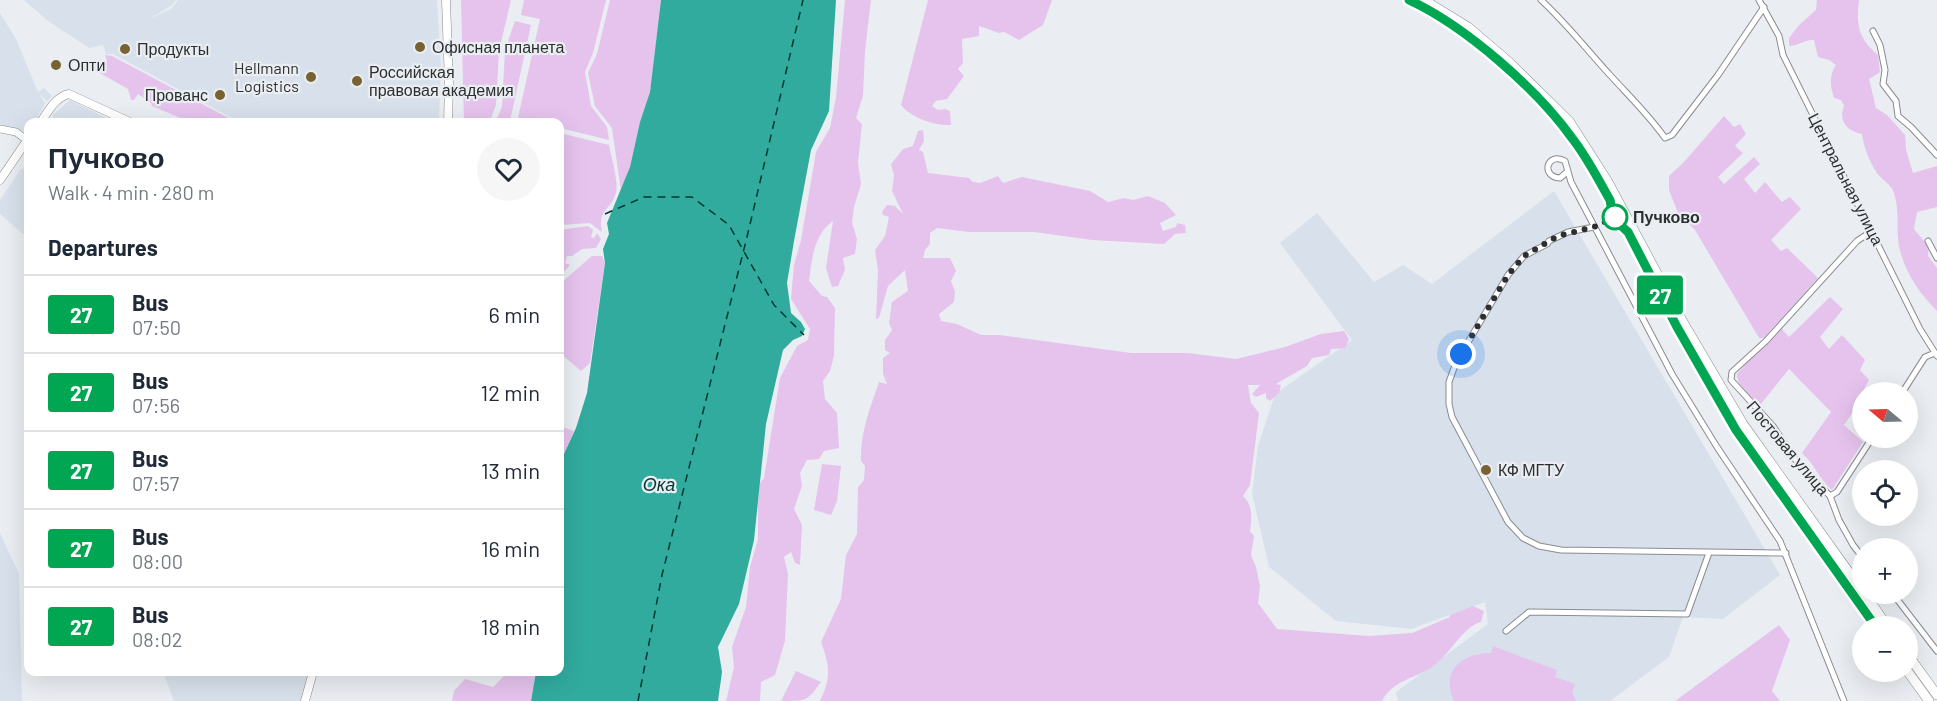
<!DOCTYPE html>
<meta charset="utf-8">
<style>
:root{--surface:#fff;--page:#f6f6f7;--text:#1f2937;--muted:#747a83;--line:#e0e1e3}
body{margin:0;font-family:Barlow,sans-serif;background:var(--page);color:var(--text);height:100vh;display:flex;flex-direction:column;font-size:22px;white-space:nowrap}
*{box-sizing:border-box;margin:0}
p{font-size:20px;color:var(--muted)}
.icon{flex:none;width:33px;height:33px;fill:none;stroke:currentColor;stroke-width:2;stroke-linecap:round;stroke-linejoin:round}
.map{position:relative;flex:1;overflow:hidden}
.drawer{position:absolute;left:24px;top:118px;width:540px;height:558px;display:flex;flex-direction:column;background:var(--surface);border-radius:12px;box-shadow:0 6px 24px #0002}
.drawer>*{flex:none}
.badge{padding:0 12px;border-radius:4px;font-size:21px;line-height:39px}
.needle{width:39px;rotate:289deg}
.fabs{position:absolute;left:1852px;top:382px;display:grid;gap:12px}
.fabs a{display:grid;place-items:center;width:66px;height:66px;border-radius:50%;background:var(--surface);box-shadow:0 6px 24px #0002;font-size:30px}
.you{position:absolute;width:30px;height:30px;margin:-15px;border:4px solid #fff;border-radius:50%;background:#1a73e8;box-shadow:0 0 0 9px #1a73e833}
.map>.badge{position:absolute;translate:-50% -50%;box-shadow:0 0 0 3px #fff}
h2{padding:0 24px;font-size:22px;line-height:54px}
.round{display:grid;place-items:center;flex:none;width:63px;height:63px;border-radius:32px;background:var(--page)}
.overview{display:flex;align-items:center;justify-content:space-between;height:102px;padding:0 24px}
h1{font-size:28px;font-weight:700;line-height:45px}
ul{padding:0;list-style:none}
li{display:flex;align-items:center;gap:18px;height:78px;padding:0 24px;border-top:2px solid var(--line)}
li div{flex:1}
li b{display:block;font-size:22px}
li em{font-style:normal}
li .badge{min-width:66px;font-weight:700;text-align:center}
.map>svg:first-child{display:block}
.built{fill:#d8e1eb}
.green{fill:#e5c3ed}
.water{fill:#31ab9e}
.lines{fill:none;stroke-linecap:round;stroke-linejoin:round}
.ferry{stroke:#003832;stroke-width:1.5;stroke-dasharray:8 6;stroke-linecap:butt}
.minor-casing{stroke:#898c90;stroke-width:7}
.tertiary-casing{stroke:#898c90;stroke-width:8}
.secondary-casing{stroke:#898c90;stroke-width:9}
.trunk-casing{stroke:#898c90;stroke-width:10}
.minor{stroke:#fff;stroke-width:5}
.tertiary{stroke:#fff;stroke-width:7}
.secondary{stroke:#fff;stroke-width:8}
.trunk{stroke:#fff;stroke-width:9}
.line-casing{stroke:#fff;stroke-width:14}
.line{stroke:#00a651;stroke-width:9}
.walk{stroke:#2d2e30;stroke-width:6;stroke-dasharray:0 10.8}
.poi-dot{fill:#786232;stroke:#eaeef2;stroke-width:2}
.stop-dot{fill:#fff;stroke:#00a651;stroke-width:3}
.labels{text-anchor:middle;stroke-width:4.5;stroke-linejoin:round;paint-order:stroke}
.poi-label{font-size:16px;fill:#2d2e30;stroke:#eaeef2;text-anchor:start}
.street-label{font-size:16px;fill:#2d2e30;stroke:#eaeef2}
.stop-label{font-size:16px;font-weight:bold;fill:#2d2e30;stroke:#eaeef2;text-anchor:start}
.water-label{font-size:18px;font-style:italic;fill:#003832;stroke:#eaeef2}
</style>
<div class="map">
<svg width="1937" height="701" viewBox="0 0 1937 701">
<rect width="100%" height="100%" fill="#eaeef2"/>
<g class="built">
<polygon points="24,0 176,0 171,6 148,20 172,8 178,0 437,0 441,66 439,123 241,123 113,54 106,54 103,45 89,48 48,21"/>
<polygon points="0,13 16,39 38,92 44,88 52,96 47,101 39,94 45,103 34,123 28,123 28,131 26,132 0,126"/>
<polygon points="70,100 116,123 55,123 53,115"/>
<polygon points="28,166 28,235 23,234 0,214 0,200 20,170"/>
<polygon points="1554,191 1780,575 1723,619 1683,617 1669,657 1610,701 1398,701 1396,692 1488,624 1485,602 1411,629 1336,621 1269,567 1252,494 1258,446 1275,394 1352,340 1280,243 1317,213 1374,282 1403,265 1432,284"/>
<polygon points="0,533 19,574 22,701 0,701"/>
<polygon points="163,672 310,672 301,701 174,701"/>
</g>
<g class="green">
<polygon points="461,0 511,0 499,51 496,105 489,123 464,123"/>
<polygon points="524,0 606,0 593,53 585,72 591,106 607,127 609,140 560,128 560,123 538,123 518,118 540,19 521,15"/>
<polygon points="610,0 661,0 650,92 640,122 630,167 621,191 612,128 595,106 588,73 597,54"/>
<path d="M 845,0 L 871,0 L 865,51 L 863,96 L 856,118 L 862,124 L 858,163 L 861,184 L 854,207 L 852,222 L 857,239 L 855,254 L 843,258 L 845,270 L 838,286 L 832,287 L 826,268 L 833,221 C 814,234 812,259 809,281 L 822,296 L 827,297 L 835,308 L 834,356 L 830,371 L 823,381 L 825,399 L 837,413 L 839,448 L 824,451 L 819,459 L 807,460 L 800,473 L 802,486 L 794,509 L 802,525 L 800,565 L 795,563 L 791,552 L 784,557 L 788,574 L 785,641 L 775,675 L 761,682 L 760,701 L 726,701 L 734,667 L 732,647 L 746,607 L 750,567 L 758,539 L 758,503 L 760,483 L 764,478 L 780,378 L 797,346 L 808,340 L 810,329 L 791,299 L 794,265 L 801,240 L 816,152 L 830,128 L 836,97 Z"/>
<path d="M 928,0 L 1052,0 L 1043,25 L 1019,40 L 1004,32 L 999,33 L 979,26 L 979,36 L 962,39 L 963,63 L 958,69 L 964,76 L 947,99 L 936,101 L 932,106 L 938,110 L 945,109 L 950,111 L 951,125 C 936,126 911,118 901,105 Z"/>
<path d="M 1817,0 L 1859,0 C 1856,25 1858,38 1878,55 L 1880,72 L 1869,79 L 1876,108 L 1887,115 L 1905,135 L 1906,150 L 1913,173 L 1937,166 L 1937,207 L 1917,212 L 1914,229 L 1929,247 L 1928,256 L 1937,268 L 1937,311 C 1918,292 1901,267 1898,239 C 1897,224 1899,209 1894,193 C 1892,185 1882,180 1877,173 C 1869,161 1864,148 1862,134 C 1847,131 1838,121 1844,106 L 1841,100 L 1834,98 C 1830,86 1829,75 1836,65 L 1829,60 L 1818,57 L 1814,40 C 1805,39 1798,46 1789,46 L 1789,38 L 1799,25 L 1816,10 Z"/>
<polygon points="515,21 531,25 510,121 518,123 495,123 502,107 505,50"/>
<polygon points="105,55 112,56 238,123 183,123 183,119 152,106 151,103 138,94 134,100 131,100 128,89 89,67 91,62 105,65 107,61"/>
<polygon points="1724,116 1734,127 1740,124 1746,134 1735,146 1743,153 1718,177 1724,184 1754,157 1760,164 1744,179 1755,193 1765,182 1782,202 1790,197 1801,209 1771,240 1781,251 1787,248 1818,278 1764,338 1759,338 1695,230 1678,213 1669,190 1669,176 1683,163"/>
<path d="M 923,130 L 924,141 L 919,150 L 923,152 L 928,173 L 969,178 L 973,182 L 980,183 L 998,176 L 1003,183 L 1022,177 L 1090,191 L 1108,202 L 1124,198 L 1133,200 L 1148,196 L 1165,203 L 1176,215 L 1160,223 L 1163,231 L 1176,227 L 1177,223 L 1185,225 L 1186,233 L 1175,234 L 1164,244 L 1092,240 L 1034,232 L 969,232 L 937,228 L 930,233 L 930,244 L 925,250 L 923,258 L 950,258 L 956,271 L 951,281 L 955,292 L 954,302 L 939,314 L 941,321 L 957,324 L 981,335 L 999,335 L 1131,353 L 1188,353 L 1236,359 L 1285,347 L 1321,334 L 1344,331 L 1349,339 L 1345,348 L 1331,349 L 1329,355 L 1312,358 L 1307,366 L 1276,384 L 1281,385 L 1279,393 L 1270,401 L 1266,398 L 1266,393 L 1256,397 L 1252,394 L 1260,385 L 1248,385 L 1251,403 L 1259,413 L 1250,485 L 1243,496 C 1253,505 1252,518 1250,531 L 1254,536 L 1251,555 L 1256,567 L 1260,586 L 1258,603 L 1277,629 L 1369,636 L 1412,633 L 1450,617 L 1450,615 L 1473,606 L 1484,611 L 1481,622 C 1463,626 1449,656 1432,667 C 1414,679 1393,680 1382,701 L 820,701 C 831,677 830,667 821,642 L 841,599 L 846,555 L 857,534 L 858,487 L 864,480 L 865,466 L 861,461 C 860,433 870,408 879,382 L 887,384 L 883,374 L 883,358 L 890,353 L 885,350 L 885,340 L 892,330 L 889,323 L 892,302 L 908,291 L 905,270 L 888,286 L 879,318 L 876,319 L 878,270 L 875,250 L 885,236 L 889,217 L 883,215 L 882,212 L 887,205 L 895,206 L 903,214 L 892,191 L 894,176 L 891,164 L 903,149 L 913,146 L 918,131 Z"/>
<path d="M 560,133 L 609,145 C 611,156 619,183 616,193 C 610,212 598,207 602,232 L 590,223 L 560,225 Z"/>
<polygon points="588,226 593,230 591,237 594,238 597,233 601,239 596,248 582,249 572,256 567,256 565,263 570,265 562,274 560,274 560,230"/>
<polygon points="592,256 602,256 605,263 590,363 581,371 560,353 560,304 562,282"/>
<path d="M 1830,297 L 1843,309 L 1820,337 L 1829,349 L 1842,335 L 1865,360 L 1860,370 L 1869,380 L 1861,395 L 1860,402 L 1844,425 L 1863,442 L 1832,490 C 1818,478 1816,466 1802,453 L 1831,412 L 1789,369 L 1760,405 C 1751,397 1737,387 1737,374 L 1762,345 L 1769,342 L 1781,328 L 1789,337 Z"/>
<polygon points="560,426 574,431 564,454 560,473"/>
<polygon points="822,464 841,466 837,501 831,515 814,510"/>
<polygon points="1779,625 1790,640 1772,691 1780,701 1675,701"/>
<path d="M 1493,646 L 1557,670 L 1555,677 L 1575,684 L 1572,692 L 1576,701 L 1454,701 C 1440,671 1462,653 1491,653 Z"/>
<path d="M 796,671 L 821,682 C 807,701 807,701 781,701 Z"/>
<polygon points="508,672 536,672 531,701 452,701 454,691 465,679 493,687"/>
</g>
<polygon class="water" points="661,0 836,0 829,111 811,150 794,241 787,283 791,313 801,322 805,329 802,336 793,340 783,350 766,424 754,540 739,604 718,647 722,672 718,701 531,701 536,672 560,672 560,473 564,454 576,428 587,393 605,263 603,249 609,234 607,223 630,167 640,122 650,92"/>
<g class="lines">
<g class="ferry">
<polyline points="605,214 644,197 692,197 729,225 774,305 804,335"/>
<polyline points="638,701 662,575 747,237 803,0"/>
</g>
<g class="minor-casing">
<g id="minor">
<path d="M 1541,0 C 1566,23 1587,50 1610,75 C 1629,96 1648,114 1665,138 L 1672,135 L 1718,75 L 1764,7"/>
<polyline points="1759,0 1779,36 1783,55 1920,329 1937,356"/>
<polyline points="1873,31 1880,45 1885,70 1883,84 1896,101 1898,116 1911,127 1937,155"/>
<path d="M 1567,172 L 1560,178 C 1540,177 1547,151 1565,161 L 1571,182 L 1672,374 L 1717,447 L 1780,541 L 1844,701"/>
<polyline points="1594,227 1568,232 1549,241 1547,244 1524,256 1508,275 1461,354 1454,368 1449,382 1449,404 1452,417 1508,522 1523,538 1539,546 1561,550 1786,553"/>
<polyline points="1928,241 1937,258"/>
<polyline points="1902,393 1925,357 1935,353"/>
<polyline points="1830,496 1837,492 1872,438"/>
<polyline points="1863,558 1853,545 1839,520 1830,496 1794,458 1773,426 1731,380 1732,372 1766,341 1857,241 1872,231"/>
<polyline points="1893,594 1937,651"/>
<polyline points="1506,631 1529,612 1687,614 1709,553"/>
</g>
</g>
<g class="tertiary-casing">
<polyline id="tertiary" points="0,129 16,132 28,141"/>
</g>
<g class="secondary-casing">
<g id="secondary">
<polyline points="446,0 449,84 448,123"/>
<path d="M 40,123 C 48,112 55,97 69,94 L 132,123"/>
<polyline points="0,180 28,139"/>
<polyline points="305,701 313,672"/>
</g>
</g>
<g class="trunk-casing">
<g id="trunk">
<polyline points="1409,0 1462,32 1504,66 1534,94 1572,137 1610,200 1677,327 1736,431 1876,627"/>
<polyline points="1424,0 1468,27 1509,62 1569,121 1608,182 1683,322 1743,424 1863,592"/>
<polyline points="1865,594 1888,627"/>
<polyline points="1908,655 1937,695"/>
<polyline points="1908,672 1929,701"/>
</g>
</g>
<use href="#minor" class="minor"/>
<use href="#tertiary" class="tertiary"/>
<use href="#secondary" class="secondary"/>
<use href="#trunk" class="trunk"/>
</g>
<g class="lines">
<g class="line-casing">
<path id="line" d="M 1409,0 C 1465,26 1536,88 1572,138 C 1587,157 1598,179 1610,200 C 1612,214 1617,223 1628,232 L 1677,327 L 1736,430 L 1876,627"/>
</g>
<use href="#line" class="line"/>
<polyline class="walk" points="1461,354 1508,275 1524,256 1558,236 1594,227 1615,217"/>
</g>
<g class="poi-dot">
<circle cx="420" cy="47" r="6"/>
<circle cx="125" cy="49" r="6"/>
<circle cx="56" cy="65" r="6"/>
<circle cx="311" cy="77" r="6"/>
<circle cx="357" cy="81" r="6"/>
<circle cx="220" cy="95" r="6"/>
<circle cx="1486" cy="470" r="6"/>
</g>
<circle class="stop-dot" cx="1615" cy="217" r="12"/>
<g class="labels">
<g class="poi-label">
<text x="432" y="53">Офисная планета</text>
<text x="137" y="55">Продукты</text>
<text x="68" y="71">Опти</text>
<text x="299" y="74" text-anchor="end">Hellmann<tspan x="299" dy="18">Logistics</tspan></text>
<text x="369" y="78">Российская<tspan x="369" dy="18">правовая академия</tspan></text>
<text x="208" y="101" text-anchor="end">Прованс</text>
<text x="1498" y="476">КФ МГТУ</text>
</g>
<g class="street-label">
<text transform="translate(1846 179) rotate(63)" y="6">Центральная улица</text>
<text transform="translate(1788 448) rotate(50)" y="6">Постовая улица</text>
</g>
<g class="stop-label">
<text x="1633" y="223">Пучково</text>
</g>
<g class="water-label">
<text x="659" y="491">Ока</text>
</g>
</g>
</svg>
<div class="fabs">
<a><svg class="needle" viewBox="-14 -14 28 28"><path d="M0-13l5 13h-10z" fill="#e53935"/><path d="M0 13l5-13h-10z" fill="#747a83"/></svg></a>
<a><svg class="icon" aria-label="locate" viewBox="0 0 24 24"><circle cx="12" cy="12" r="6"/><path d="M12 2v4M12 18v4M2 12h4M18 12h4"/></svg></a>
<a>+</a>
<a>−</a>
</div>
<div class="you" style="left:1461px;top:354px"></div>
<b class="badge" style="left:1660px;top:295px;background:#00a651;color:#fff">27</b>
<section class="drawer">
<div class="overview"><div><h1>Пучково</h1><p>Walk · 4 min · 280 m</p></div><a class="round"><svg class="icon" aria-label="heart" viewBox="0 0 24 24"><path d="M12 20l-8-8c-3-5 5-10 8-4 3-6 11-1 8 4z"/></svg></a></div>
<h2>Departures</h2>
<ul>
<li><span class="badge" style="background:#00a651;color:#fff">27</span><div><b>Bus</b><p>07:50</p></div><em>6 min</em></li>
<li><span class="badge" style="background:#00a651;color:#fff">27</span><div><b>Bus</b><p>07:56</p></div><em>12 min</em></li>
<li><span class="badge" style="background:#00a651;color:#fff">27</span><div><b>Bus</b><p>07:57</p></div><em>13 min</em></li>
<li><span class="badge" style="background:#00a651;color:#fff">27</span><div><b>Bus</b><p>08:00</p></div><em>16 min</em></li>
<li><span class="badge" style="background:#00a651;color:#fff">27</span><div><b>Bus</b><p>08:02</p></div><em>18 min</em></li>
</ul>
</section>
</div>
